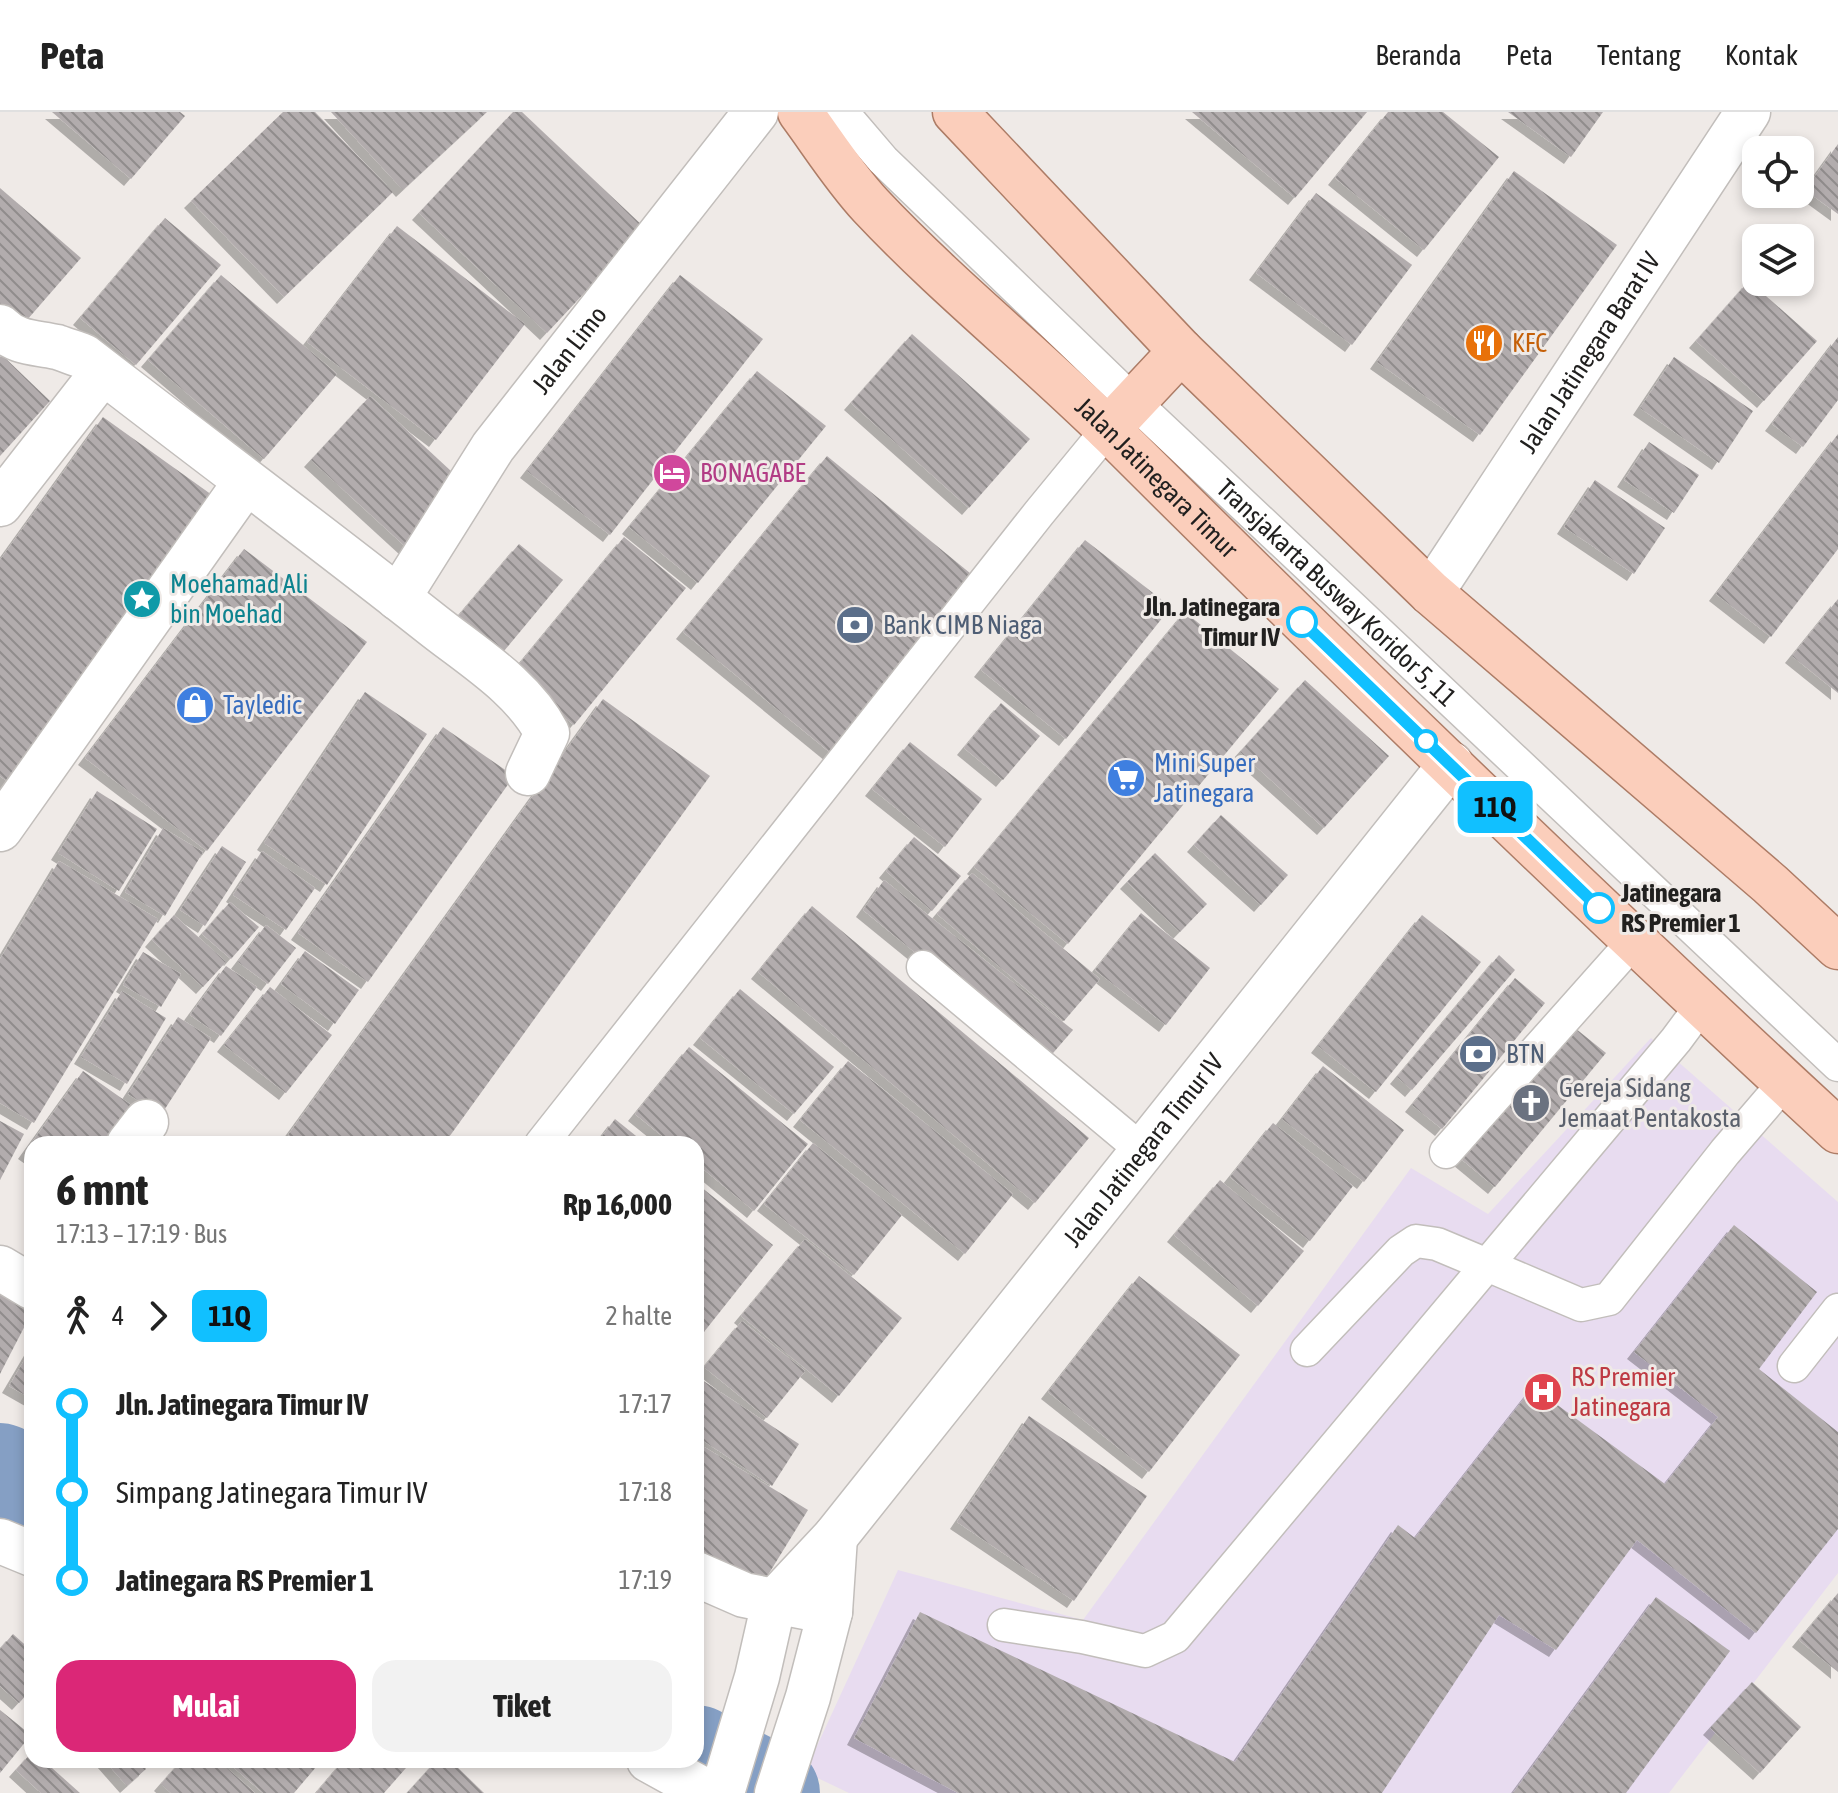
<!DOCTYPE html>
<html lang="id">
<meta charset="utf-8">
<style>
:root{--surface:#fff;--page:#f2f2f2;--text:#222;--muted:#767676;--line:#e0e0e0;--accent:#db2777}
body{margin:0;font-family:"Asap Condensed",sans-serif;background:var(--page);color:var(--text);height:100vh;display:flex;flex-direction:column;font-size:30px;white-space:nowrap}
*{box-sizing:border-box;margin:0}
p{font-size:26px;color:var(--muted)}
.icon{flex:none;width:44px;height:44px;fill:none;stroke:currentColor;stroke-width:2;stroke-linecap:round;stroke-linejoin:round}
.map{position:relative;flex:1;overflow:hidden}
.panel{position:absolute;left:24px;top:1024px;width:680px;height:632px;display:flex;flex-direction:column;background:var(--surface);border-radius:24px;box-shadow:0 4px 12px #0003}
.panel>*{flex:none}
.badge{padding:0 16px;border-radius:12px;font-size:28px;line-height:52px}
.fabs{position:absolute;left:1742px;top:24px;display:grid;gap:16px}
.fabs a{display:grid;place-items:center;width:72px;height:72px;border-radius:16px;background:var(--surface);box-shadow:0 4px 12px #0003;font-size:40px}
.map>.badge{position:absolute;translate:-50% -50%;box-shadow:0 0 0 4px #fff}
.legs{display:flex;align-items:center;gap:12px;height:88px;padding:0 32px;font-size:26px}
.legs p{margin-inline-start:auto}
.summary{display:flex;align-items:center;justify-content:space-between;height:136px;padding:0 32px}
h1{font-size:44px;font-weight:700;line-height:60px}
.cta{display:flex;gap:16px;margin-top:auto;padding:16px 32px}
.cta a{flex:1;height:92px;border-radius:24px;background:var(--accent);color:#fff;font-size:32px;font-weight:700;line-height:92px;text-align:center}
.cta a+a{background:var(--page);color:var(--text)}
ul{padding:0 32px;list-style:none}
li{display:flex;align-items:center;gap:28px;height:88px;font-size:30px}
li i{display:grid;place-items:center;width:12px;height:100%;margin:0 10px;background:currentColor}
li i::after{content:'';width:20px;height:20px;margin:-10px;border:6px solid;border-radius:50%;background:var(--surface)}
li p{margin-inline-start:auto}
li:first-child i{background:linear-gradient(#0000 50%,currentColor 0)}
li:last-child i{background:linear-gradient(currentColor 50%,#0000 0)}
header{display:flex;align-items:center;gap:48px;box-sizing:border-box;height:112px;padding:0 40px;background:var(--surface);border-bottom:2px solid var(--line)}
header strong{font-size:38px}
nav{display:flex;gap:44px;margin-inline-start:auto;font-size:28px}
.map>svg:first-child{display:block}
.medical{fill:#e8dcf0}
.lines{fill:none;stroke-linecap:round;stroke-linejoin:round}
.river{stroke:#859fc4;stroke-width:100}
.building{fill:url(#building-back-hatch);filter:url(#shadow)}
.lane-casing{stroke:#c2bebb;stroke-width:35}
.street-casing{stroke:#c2bebb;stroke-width:47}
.secondary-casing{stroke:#c2bebb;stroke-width:47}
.primary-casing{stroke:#ad7c66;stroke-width:47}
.lane{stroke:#fff;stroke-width:32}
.street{stroke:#fff;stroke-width:44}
.secondary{stroke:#fff;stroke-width:44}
.primary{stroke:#fbcebb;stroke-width:44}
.line-1-casing{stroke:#fff;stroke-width:18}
.line-1{stroke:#11c0ff;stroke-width:12}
.stop-1-dot{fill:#fff;stroke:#11c0ff;stroke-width:4}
.labels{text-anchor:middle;stroke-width:6;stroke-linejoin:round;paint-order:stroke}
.food-label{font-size:26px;fill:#c56008;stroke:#efeae7;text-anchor:start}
.street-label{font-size:26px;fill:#21201f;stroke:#efeae7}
.hotel-label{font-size:26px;fill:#b23c85;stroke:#efeae7;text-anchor:start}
.culture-label{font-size:26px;fill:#0d838f;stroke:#efeae7;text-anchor:start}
.stop-label{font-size:26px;font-weight:bold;fill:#21201f;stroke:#efeae7;text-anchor:end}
.service-label{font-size:26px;fill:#4e5e75;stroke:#efeae7;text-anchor:start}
.shop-label{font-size:26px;fill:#366cbe;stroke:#efeae7;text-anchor:start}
.worship-label{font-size:26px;fill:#5b616d;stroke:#efeae7;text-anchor:start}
.health-label{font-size:26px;fill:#be3a42;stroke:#efeae7;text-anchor:start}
</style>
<header>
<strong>Peta</strong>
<nav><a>Beranda</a><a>Peta</a><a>Tentang</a><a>Kontak</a></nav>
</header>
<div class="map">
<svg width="1838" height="1681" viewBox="0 0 1838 1681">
<defs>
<pattern id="building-back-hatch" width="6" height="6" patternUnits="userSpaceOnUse" patternTransform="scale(2)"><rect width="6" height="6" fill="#b2acad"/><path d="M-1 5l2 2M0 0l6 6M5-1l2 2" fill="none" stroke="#908c8c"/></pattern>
<filter id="shadow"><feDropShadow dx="-7" dy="7" stdDeviation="0" flood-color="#0004"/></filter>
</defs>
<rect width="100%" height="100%" fill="#efeae7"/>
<polygon class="medical" points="1651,926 1838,1090 1838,1461 1669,1681 849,1681 805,1660 898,1458 1083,1508 1411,1056 1488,1102"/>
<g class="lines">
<g class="river">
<polyline points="0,1361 32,1377"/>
<polyline points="696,1643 770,1681"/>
</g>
</g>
<g class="building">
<polygon points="52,0 180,0 185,4 131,67"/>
<polygon points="283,0 315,0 393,80 284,185 191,89"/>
<polygon points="331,0 487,0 403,78"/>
<polygon points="513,0 522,0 645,116 547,221 419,101"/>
<polygon points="1192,0 1367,0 1295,86"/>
<polygon points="1388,0 1443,0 1499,45 1424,138 1335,66"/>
<polygon points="1508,0 1603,0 1571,45"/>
<polygon points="1838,32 1838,102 1805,78"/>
<polygon points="1514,59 1617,133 1480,323 1377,250"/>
<polygon points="0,76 81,146 20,216 0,198"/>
<polygon points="1316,81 1412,153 1352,233 1256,161"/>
<polygon points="165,106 221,153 136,253 80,206"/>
<polygon points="397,114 525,212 436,328 307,230"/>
<polygon points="221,163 337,262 264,347 148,248"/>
<polygon points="680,163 763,227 610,423 527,359"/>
<polygon points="1749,169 1817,229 1764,289 1696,229"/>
<polygon points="912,222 1030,327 969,396 851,291"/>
<polygon points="1838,225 1838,288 1803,335 1772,312"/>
<polygon points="2,243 50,289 0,344 0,245"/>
<polygon points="1674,245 1753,299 1719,351 1640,296"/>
<polygon points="757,259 826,314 698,471 629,415"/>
<polygon points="370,284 465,372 407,436 311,348"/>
<polygon points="103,305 226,393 20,679 0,664 0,448"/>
<polygon points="1838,322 1838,437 1771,525 1716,482"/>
<polygon points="1649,330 1699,363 1674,401 1624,368"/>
<polygon points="827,344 976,466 832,642 683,520"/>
<polygon points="1595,368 1665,416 1634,462 1564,415"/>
<polygon points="624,425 686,476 574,613 511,562"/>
<polygon points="1085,428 1171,495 1066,627 981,558"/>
<polygon points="519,432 563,468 499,545 455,508"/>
<polygon points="244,437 367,530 207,739 85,646"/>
<polygon points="1838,487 1838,581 1792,544"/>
<polygon points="1185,500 1279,577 1068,832 974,755"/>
<polygon points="1305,568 1389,644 1324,716 1240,640"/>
<polygon points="365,580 427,622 327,773 264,731"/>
<polygon points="603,587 710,664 444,1032 301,1032 288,1023"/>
<polygon points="1001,591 1040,624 1003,668 964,636"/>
<polygon points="443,615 514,664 368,870 298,821"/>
<polygon points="910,630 982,687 945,735 872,677"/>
<polygon points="97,679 157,717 119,779 58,741"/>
<polygon points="1221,703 1288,763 1261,793 1194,733"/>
<polygon points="163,716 203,740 165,804 125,780"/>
<polygon points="914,725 961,764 932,799 886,759"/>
<polygon points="222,734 246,750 205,814 180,798"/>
<polygon points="262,739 315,776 286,818 233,783"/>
<polygon points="1155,741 1207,792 1180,820 1127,770"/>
<polygon points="59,749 158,807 34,1011 0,991 0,847"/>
<polygon points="972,761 1100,867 1064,909 937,802"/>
<polygon points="884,768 1073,918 1047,948 863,798"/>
<polygon points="230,790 259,815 231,847 202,822"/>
<polygon points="812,794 1089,1026 1035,1091 758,860"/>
<polygon points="1141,801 1210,856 1166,913 1095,858"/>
<polygon points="174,803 226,850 203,875 152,828"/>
<polygon points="1422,803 1481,850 1376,980 1318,934"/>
<polygon points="266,813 296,836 268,872 238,850"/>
<polygon points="305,839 359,878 335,912 281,872"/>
<polygon points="143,840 181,862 161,895 123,873"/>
<polygon points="1499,843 1515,858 1412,978 1397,965"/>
<polygon points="226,854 257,875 221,924 190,903"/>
<polygon points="1515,866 1545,891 1442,1017 1412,993"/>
<polygon points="270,875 332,923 286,981 224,933"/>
<polygon points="740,877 834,955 794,1002 700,926"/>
<polygon points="122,879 166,906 127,972 81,945"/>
<polygon points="178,905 211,926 161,1003 128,982"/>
<polygon points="1565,908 1606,941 1495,1075 1455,1042"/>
<polygon points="689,935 808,1032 754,1099 696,1051 696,1032 672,1032 635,1002"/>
<polygon points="848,949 1013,1082 965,1142 800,1008"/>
<polygon points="1323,954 1404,1018 1364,1070 1282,1007"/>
<polygon points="83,959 141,1000 117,1032 32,1032 32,1045 25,1040"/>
<polygon points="615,1007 646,1032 596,1032"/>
<polygon points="0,1009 24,1022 0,1068"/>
<polygon points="1273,1011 1353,1074 1310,1129 1230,1065"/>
<polygon points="813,1031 902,1103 854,1163 764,1092"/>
<polygon points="1220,1068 1304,1139 1258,1194 1174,1123"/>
<polygon points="696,1071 773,1133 696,1230"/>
<polygon points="1734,1113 1817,1180 1759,1257 1838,1320 1838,1417 1756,1521 1637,1428 1556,1538 1499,1503 1382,1681 958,1681 854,1626 920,1500 1235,1650 1398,1413 1415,1426 1533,1275 1665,1372 1718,1305 1634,1240"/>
<polygon points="805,1127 902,1206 839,1284 741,1204"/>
<polygon points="1139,1164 1240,1243 1149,1360 1048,1280"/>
<polygon points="0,1171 32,1188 32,1200 0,1262"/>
<polygon points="742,1209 805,1259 767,1306 704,1255"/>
<polygon points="32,1235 32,1287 9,1274"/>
<polygon points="696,1264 799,1332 772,1374 696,1324"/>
<polygon points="1029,1304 1147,1384 1074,1489 957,1410"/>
<polygon points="696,1330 808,1398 757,1481 696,1444"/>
<polygon points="1838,1481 1838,1560 1799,1528"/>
<polygon points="1656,1485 1730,1539 1626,1681 1513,1681"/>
<polygon points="13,1522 32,1539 32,1577 19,1591 0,1574 0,1537"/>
<polygon points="1752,1570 1801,1615 1760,1661 1710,1616"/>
<polygon points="0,1598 31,1623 0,1661"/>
<polygon points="32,1640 32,1648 43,1648 80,1681 41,1681 16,1658"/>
<polygon points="104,1648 138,1648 146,1657 127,1674"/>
<polygon points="182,1648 218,1648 255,1681 171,1681 161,1672"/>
<polygon points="225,1648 322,1648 294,1681 263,1681"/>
<polygon points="344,1648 413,1648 384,1681 316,1681"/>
<polygon points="437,1648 450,1648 484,1681 407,1681"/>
</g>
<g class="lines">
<g class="lane-casing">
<g id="lane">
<path id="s1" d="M 842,0 L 883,48 L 1134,290 L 1838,953"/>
<polyline points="923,855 1143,1039"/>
<polyline points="541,1032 1039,401 1108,317"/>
<polyline points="1446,1040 1633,830"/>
<polyline points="1307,1238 1401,1139 1416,1129 1437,1132 1487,1153 1676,928 1702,893"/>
<polyline points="1794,1254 1838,1198"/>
<polyline points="1004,1513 1082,1525 1145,1539 1175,1525 1487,1153 1581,1193 1609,1187 1725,1040 1785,970"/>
</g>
</g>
<g class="street-casing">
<g id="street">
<path d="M 0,215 C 17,232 35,230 57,235 C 66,238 74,241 83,244 C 198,333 315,420 429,510 C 470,543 523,574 547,621 L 528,661"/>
<polyline points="0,392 103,260"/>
<path id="s2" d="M 398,486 L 493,335 L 756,0"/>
<polyline points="0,717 245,371"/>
<polyline points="129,1032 146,1010"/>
<polyline points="0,1156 32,1175"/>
<polyline points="0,1429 32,1442"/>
<polyline points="696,1462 744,1483 830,1500"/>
<polyline points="649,1648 709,1681"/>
</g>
</g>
<g class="secondary-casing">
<g id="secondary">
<path id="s3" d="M 1431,481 L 1748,0"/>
<path id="s4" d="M 722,1681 L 757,1565 L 774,1490 L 835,1425 L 1451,652"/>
<polyline points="777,1681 808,1585 830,1500 835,1425"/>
</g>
</g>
<g class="primary-casing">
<g id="primary">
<path id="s5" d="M 800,0 C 823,31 844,65 871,94 C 949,177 1040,249 1121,330 C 1356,564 1594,794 1838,1019"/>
<polyline points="955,0 1181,239 1431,481 1770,772 1838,835"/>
<polyline points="1108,317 1181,239"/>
</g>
</g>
<use href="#lane" class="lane"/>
<use href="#street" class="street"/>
<use href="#secondary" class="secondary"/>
<use href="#primary" class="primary"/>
</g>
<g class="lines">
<g class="line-1-casing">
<polyline id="line-1" points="1302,510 1599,796"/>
</g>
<use href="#line-1" class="line-1"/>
</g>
<defs>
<g id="restaurant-disc" transform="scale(2)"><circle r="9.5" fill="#e8710a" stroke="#efeae7"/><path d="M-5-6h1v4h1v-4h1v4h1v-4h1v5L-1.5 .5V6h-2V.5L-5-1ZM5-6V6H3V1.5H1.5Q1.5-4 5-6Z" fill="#fff"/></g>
<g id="hotel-disc" transform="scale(2)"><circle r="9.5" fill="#d1479c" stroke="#efeae7"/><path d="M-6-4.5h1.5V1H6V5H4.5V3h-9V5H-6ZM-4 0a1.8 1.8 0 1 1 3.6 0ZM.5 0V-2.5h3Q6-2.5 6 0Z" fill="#fff"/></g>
<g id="sight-disc" transform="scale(2)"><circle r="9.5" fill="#0f9aa8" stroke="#efeae7"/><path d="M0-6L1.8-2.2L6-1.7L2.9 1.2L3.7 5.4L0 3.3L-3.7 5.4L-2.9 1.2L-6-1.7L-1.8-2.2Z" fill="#fff"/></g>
<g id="bank-disc" transform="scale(2)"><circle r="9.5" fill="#5c6f8a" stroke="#efeae7"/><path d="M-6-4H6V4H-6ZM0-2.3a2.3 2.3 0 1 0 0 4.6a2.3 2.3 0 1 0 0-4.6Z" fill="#fff"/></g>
<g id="shop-disc" transform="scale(2)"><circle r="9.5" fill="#3f7fe0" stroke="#efeae7"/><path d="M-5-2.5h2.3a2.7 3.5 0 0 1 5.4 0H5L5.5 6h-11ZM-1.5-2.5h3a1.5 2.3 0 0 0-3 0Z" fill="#fff"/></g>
<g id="supermarket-disc" transform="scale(2)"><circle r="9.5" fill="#3f7fe0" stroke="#efeae7"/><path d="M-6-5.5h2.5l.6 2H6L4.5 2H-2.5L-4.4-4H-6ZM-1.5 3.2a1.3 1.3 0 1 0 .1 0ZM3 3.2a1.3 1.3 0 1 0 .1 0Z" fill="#fff"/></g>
<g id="church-disc" transform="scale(2)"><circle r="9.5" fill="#6b7280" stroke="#efeae7"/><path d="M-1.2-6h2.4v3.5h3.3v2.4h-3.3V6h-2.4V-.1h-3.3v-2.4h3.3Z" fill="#fff"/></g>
<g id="hospital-disc" transform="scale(2)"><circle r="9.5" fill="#e0444e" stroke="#efeae7"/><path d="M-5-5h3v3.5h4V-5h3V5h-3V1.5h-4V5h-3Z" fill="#fff"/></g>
</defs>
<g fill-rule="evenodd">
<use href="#restaurant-disc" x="1484" y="231"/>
<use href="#hotel-disc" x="672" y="361"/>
<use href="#sight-disc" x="142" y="487"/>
<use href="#bank-disc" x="855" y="513"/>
<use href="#shop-disc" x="195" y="593"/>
<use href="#supermarket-disc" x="1126" y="666"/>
<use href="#bank-disc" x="1478" y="942"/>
<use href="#church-disc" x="1531" y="991"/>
<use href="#hospital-disc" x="1543" y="1280"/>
</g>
<g class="stop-1-dot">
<circle cx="1302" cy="510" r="14"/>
<circle cx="1426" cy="629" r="10"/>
<circle cx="1599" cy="796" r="14"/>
</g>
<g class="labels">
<g class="food-label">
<text x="1512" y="240">KFC</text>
</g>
<g class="street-label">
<text dy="9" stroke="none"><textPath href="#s2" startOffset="302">Jalan Limo</textPath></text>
<text dy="9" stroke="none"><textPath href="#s3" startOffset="288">Jalan Jatinegara Barat IV</textPath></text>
<text dy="9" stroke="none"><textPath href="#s5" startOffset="512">Jalan Jatinegara Timur</textPath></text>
<text dy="9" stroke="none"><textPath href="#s1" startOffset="690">Transjakarta Busway Koridor 5, 11</textPath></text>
<text dy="9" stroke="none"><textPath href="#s4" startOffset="782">Jalan Jatinegara Timur IV</textPath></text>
</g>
<g class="hotel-label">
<text x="700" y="370">BONAGABE</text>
</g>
<g class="culture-label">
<text x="170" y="481">Moehamad Ali<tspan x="170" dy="30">bin Moehad</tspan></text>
</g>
<g class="stop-label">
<text x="1280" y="504">Jln. Jatinegara<tspan x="1280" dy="30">Timur IV</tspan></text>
<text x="1621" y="790" text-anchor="start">Jatinegara<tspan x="1621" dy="30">RS Premier 1</tspan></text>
</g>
<g class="service-label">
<text x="883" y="522">Bank CIMB Niaga</text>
<text x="1506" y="951">BTN</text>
</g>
<g class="shop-label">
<text x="223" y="602">Tayledic</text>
<text x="1154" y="660">Mini Super<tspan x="1154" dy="30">Jatinegara</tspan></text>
</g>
<g class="worship-label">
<text x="1559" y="985">Gereja Sidang<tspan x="1559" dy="30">Jemaat Pentakosta</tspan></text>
</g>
<g class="health-label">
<text x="1571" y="1274">RS Premier<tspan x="1571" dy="30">Jatinegara</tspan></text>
</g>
</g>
</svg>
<div class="fabs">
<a><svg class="icon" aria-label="locate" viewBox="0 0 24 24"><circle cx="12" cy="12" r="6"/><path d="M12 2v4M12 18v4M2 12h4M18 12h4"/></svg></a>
<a><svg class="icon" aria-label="layers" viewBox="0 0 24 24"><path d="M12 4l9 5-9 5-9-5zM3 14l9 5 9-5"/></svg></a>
</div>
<b class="badge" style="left:1495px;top:695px;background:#11c0ff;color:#111">11Q</b>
<section class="panel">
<div class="summary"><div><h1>6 mnt</h1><p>17:13 – 17:19 · Bus</p></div><b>Rp 16,000</b></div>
<div class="legs"><svg class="icon" aria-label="walk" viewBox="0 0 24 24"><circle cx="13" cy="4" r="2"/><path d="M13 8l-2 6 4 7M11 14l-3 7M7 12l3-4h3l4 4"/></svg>4<svg class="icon" aria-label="forward" viewBox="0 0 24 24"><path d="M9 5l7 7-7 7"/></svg><b class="badge" style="background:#11c0ff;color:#111">11Q</b><p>2 halte</p></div>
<ul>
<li><i style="color:#11c0ff"></i><b>Jln. Jatinegara Timur IV</b><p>17:17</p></li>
<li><i style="color:#11c0ff"></i><span>Simpang Jatinegara Timur IV</span><p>17:18</p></li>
<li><i style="color:#11c0ff"></i><b>Jatinegara RS Premier 1</b><p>17:19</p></li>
</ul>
<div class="cta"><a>Mulai</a><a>Tiket</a></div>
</section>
</div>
